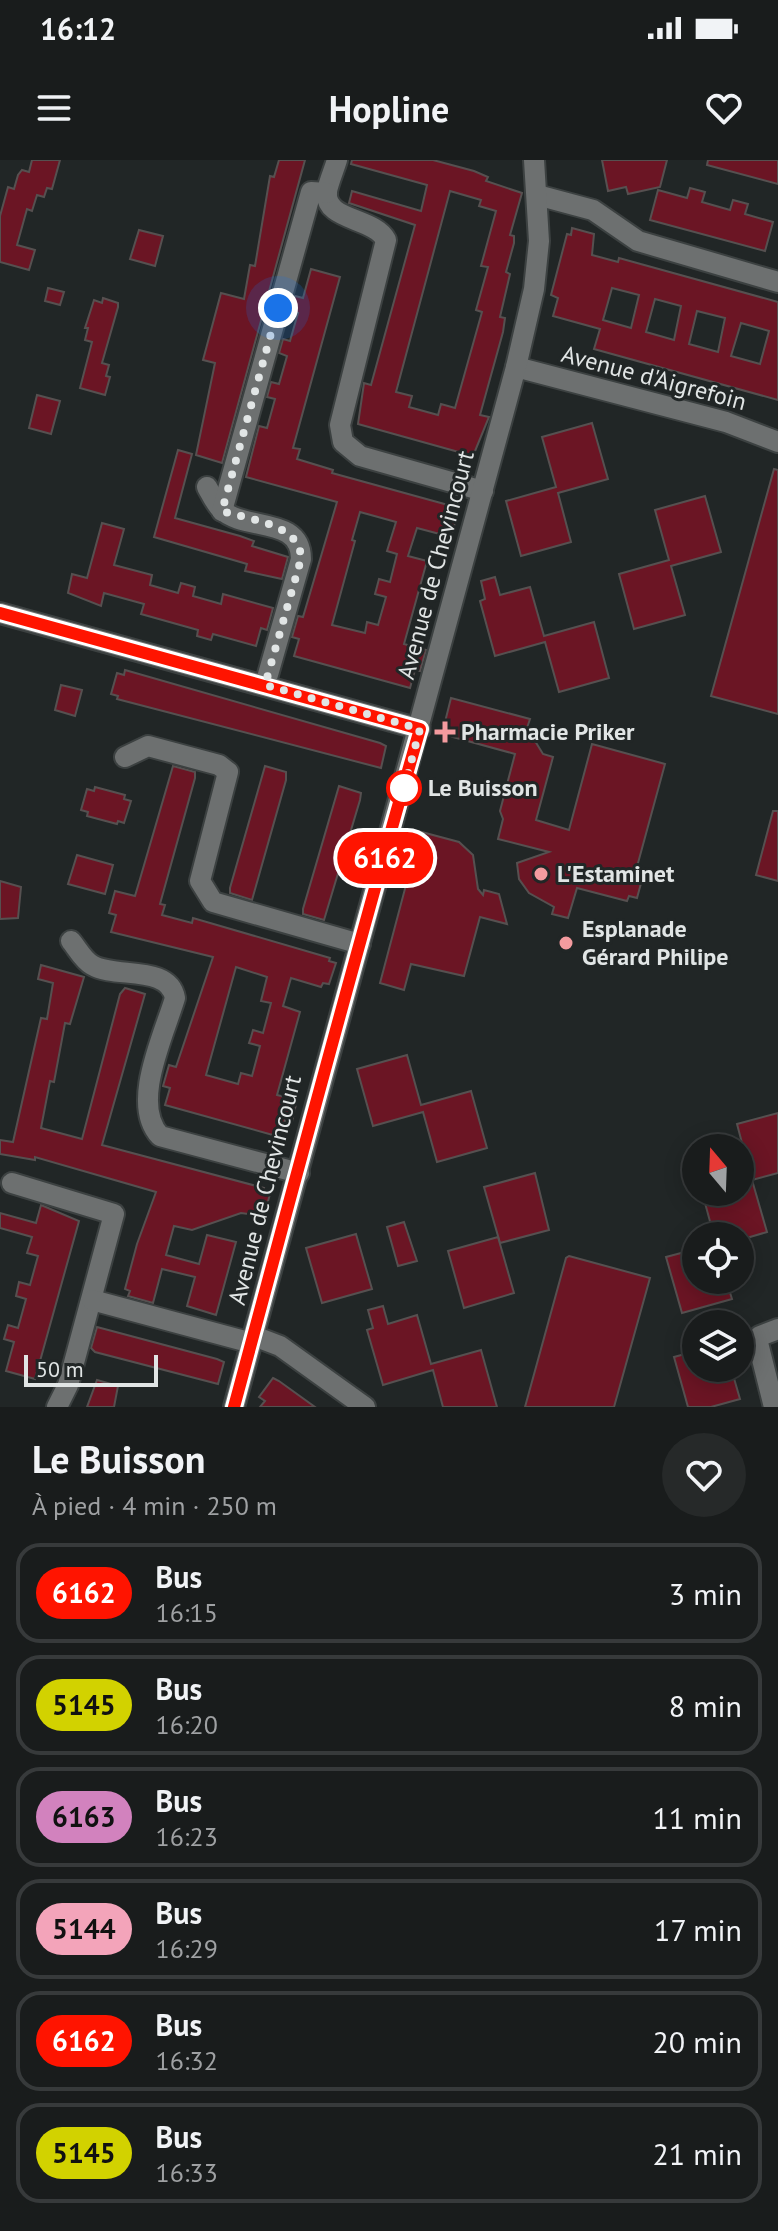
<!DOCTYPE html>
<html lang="fr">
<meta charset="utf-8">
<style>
:root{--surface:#191c1c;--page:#262929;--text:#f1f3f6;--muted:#9fa1a3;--line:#373a3b}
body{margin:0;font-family:"PT Sans",sans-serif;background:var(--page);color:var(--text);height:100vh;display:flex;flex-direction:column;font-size:30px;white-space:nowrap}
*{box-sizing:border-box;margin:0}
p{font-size:26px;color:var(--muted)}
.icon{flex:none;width:44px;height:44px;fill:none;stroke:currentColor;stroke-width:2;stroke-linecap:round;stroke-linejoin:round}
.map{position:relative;height:1247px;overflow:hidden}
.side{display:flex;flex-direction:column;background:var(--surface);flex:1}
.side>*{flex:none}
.badge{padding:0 16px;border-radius:26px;font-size:28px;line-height:52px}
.needle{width:52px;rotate:341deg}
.controls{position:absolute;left:682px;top:974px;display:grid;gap:16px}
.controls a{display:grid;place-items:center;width:72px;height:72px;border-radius:50%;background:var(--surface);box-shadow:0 4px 20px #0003,0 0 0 2px var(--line);font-size:40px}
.scale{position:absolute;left:24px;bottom:20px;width:134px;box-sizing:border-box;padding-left:8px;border:4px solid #e1e5e5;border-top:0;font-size:22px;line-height:28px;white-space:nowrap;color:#e1e5e5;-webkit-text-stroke:6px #212626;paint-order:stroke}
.you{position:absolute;width:40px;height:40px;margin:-20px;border:6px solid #fff;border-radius:50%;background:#1a73e8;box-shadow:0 0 0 12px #1a73e833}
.map>.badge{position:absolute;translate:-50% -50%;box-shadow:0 0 0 4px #fff}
.round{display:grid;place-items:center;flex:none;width:84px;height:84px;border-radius:42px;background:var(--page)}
.overview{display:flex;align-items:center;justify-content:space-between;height:136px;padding:0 32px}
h1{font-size:38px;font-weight:800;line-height:60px}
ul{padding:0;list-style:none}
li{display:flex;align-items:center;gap:24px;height:100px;margin:0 16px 12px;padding:0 16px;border:4px solid var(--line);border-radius:24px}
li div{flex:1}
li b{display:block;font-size:30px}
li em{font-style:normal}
li .badge{min-width:88px;font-weight:700;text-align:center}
.status{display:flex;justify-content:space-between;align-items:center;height:56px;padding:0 40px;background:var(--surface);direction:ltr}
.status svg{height:22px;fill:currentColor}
header{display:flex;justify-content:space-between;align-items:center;height:104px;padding:0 32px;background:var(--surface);font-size:36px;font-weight:800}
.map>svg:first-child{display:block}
.building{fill:#6b1524;stroke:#565050;stroke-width:2;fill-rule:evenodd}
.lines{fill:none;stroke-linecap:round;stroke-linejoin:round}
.minor-casing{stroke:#3c4141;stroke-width:24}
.minor{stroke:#6d7070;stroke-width:20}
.line-casing{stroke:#fff;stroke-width:18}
.line{stroke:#ff1400;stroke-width:12}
.walk{stroke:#e1e5e5;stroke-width:8;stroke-dasharray:0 14.4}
.poi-dot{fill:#f49b9f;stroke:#212626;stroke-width:3}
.stop-dot{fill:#fff;stroke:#ff1400;stroke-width:4}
.labels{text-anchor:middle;stroke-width:6;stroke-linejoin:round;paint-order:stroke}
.street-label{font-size:24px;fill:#e1e5e5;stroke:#212626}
.poi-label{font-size:24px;font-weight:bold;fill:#e1e5e5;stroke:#212626;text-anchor:start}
.stop-label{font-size:24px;font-weight:bold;fill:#e1e5e5;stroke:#212626;text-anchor:start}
</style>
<div class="status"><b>16:12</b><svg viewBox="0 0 49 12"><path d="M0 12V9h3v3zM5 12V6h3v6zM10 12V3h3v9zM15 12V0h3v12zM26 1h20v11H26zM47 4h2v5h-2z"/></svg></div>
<header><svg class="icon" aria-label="menu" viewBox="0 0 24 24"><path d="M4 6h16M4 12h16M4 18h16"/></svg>Hopline<svg class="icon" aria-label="heart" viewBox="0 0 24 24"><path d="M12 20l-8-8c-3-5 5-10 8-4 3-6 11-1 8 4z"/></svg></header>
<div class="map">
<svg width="778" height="1247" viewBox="0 0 778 1247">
<rect width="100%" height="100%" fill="#212626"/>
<g class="building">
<polygon points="32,0 60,0 52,29 47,28 44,37 37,35 32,51 27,49 17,85 35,90 29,110 0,102 0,56 8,27 14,29 18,15 22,10 29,12"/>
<polygon points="279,0 305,0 222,303 196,295 215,203 203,200 221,133 244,139 250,105 255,106 270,16 274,17"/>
<path d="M 352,0 L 433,0 L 474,11 L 488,17 L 486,21 L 522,33 L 510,75 L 514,76 L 514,83 L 506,112 L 510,114 L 500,157 L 505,158 L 503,172 L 480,255 L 489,257 L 473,296 L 358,264 L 364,223 L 371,225 L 415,65 L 349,43 L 352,31 L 421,51 L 427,25 L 351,4 ZM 450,31 L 481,40 L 479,46 L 496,51 L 481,106 L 488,107 L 476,150 L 482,152 L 455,248 L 441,244 L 438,255 L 409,247 L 412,236 L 396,232 Z"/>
<polygon points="602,0 667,0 660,27 628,34 626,27 608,31"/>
<polygon points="708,0 778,0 778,24 707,5"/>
<polygon points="690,28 705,32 702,42 730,50 733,40 748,44 745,54 773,62 765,91 650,60 658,30 687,38"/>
<path d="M 572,68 L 594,74 L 592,95 L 618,102 L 619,98 L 778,142 L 778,240 L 594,189 L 600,169 L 553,156 L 558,138 L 551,135 L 567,74 L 571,75 ZM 612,128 L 639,135 L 631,168 L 603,160 ZM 655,139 L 681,146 L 674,180 L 646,172 ZM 697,151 L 725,158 L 718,192 L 689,184 ZM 741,163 L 769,171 L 760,204 L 731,196 Z"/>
<polygon points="139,70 163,76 155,106 130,99"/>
<path d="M 311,109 L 340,117 L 293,288 L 300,289 L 297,299 L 333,310 L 332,313 L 459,348 L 451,377 L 417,368 L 408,396 L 427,401 L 404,484 L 426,490 L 420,511 L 415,510 L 410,528 L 294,496 L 299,479 L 292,477 L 298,456 L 303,457 L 337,342 L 246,317 L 259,266 L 267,268 L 275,239 L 267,237 L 271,222 L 279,224 L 287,196 L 279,193 L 283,179 L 290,181 L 298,153 L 291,151 L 295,136 L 303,138 ZM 360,352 L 396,362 L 387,391 L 397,394 L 390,422 L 379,419 L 375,434 L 386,437 L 378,465 L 367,462 L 365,473 L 332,465 L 355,381 L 352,380 Z"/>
<polygon points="48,128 64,132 60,145 45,141"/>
<polygon points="103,138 118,143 118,147 102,203 109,205 106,216 110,217 105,235 80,228 92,182 85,180 88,168 85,168 94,140 102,143"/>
<polygon points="37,235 60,241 51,274 29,268"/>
<polygon points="592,263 608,319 558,333 571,382 521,396 506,341 556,327 542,277"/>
<polygon points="178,290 192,294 175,358 240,376 254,381 252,386 288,397 282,419 245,411 247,404 154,377"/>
<polygon points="774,309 778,310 778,554 711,536"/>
<polygon points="705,336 721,392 671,406 685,455 634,469 619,414 669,400 655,350"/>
<polygon points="102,363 124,369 114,405 152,415 150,425 178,433 181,423 195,427 193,436 221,444 223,434 273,448 267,470 261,468 256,486 213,474 211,480 197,476 198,470 141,454 144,444 104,433 101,446 68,433 72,414 87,418"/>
<polygon points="495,417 500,435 530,427 544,476 594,462 609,518 559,532 545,482 495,496 480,441 485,439 481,421"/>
<polygon points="125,510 380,583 386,586 381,608 117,539 118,536 111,534 117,513 124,515"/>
<polygon points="61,525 82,530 75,556 55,550"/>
<polygon points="451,538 530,559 527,568 543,594 553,597 536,660 569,670 592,584 665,604 635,714 643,716 637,738 629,736 627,741 577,728 568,758 552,754 554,747 529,733 519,719 517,703 549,692 498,679 503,659 500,651 515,594 442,574"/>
<path d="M 173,606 L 195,612 L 195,618 L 160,744 L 165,745 L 162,755 L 192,763 L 193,758 L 330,798 L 329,801 L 336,803 L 329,824 L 323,823 L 321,827 L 291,818 L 283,846 L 300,852 L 277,935 L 297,940 L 292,962 L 285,960 L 280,977 L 165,945 L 170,928 L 163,926 L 169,905 L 176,907 L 213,797 L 111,772 L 116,755 L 109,753 L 115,731 L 135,736 ZM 236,807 L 267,817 L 261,841 L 271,843 L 263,873 L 253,870 L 251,877 L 249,883 L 260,886 L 252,916 L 241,913 L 238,924 L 206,915 Z"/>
<polygon points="265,606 286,612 286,620 252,740 230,733 230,728"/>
<polygon points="339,626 361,633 360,640 324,760 303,754 303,749"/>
<polygon points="95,627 125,635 124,639 131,641 124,663 118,661 117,664 87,656 88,652 81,650 87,629 94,631"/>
<polygon points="773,651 778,651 778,721 756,715"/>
<polygon points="418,671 459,682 473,695 478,729 483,735 484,730 499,734 507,764 480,757 464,816 411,804 404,830 380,823 406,725 400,715 411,675"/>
<polygon points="77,695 113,705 105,734 68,724"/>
<polygon points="0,721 21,727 18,758 0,759"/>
<polygon points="41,805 84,817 70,864 65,863 54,922 50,921 41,968 82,979 120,834 125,828 145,834 102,985 264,1028 263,1032 270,1034 264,1056 241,1053 192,1070 174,1066 166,1095 199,1104 207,1075 236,1082 216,1155 187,1146 195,1117 162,1109 153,1143 128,1136 130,1131 125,1129 137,1084 156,1032 35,997 35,1000 0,994 0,980 13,982 41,858 47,859 53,823 38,819"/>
<polygon points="407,895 421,945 471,931 487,988 437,1002 423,952 373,966 357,909"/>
<polygon points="778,953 778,1013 752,1020 767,1072 740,1080 740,1076 714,1076 702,1032 740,1032 740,1020 751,1017 737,964"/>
<polygon points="535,1013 549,1070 500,1083 484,1027"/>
<polygon points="41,1045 79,1061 35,1219 6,1211 14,1182 4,1179 8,1165 18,1168 26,1139 16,1136 19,1122 30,1125 38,1096 27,1093 32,1077 0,1068 0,1053 36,1063"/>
<polygon points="404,1062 417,1101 398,1106 387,1067"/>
<polygon points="356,1074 372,1129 322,1143 306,1088"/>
<polygon points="498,1077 514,1133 464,1148 448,1091"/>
<polygon points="696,1089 696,1120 726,1120 732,1139 682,1153 666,1097"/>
<polygon points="569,1096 650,1118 614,1247 525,1247 566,1098"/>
<polygon points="383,1146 388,1164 417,1155 431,1204 481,1190 497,1247 443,1247 433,1210 383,1225 367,1170 373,1168 368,1150"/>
<polygon points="97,1167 217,1199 224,1202 218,1224 95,1192 91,1188"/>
<polygon points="696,1191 696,1208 731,1208 740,1239 711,1247 688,1247 674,1197"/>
<polygon points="273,1218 279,1221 315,1247 260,1247 265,1241 259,1237"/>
<polygon points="97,1220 118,1226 114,1247 87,1247"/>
</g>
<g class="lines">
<g class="minor-casing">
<g id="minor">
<path d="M 337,0 C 334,10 329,21 327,31 C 323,61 374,57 386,80 L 340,265 L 343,282 L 360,296 L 483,331"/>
<polyline points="537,35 593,50 638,81 778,122"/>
<polyline points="516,207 726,262 778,282"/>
<path d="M 207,327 C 211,334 215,343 221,349 C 244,372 301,355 301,399 L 265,525"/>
<polyline points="222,351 311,32 327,33"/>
<polyline points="0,453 420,569"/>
<polyline points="125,597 148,586 219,605 228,612 200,721 213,742 360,784"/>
<path d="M 71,781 C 77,788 83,800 92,805 C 115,819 169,804 175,838 C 164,875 130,944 160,976 L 299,1013"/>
<polyline points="12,1023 114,1054 68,1225 57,1247"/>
<polyline points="92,1140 252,1183"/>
<polyline points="254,1176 280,1186 365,1247"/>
<polyline points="234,1247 516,207 534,129 539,81 534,0"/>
<polyline points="774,1247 758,1183 760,1176 778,1169"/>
</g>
</g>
<use href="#minor" class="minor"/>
</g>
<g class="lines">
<g class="line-casing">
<path id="line" d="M 0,453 L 420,569 C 355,794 295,1021 234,1247"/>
</g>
<use href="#line" class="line"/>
<path class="walk" d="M 278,148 L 222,351 C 250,360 301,364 301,399 L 265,525 L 420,569 L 404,628"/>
</g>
<g class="poi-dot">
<path d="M441 560h8v8h8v8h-8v8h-8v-8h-8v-8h8z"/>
<circle cx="541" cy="714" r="8"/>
<circle cx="566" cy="783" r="8"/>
</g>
<circle class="stop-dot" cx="404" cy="628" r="16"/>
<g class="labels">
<g class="street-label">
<text transform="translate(654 218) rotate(15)" y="8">Avenue d'Aigrefoin</text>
<text transform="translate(436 405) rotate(-75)" y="8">Avenue de Chevincourt</text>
<text transform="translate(265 1030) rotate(-76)" y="8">Avenue de Chevincourt</text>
</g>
<g class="poi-label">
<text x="461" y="580">Pharmacie Priker</text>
<text x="557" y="722">L'Estaminet</text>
<text x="582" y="777">Esplanade<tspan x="582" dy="28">Gérard Philipe</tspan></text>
</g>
<g class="stop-label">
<text x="428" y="636">Le Buisson</text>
</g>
</g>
</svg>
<div class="controls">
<a><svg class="needle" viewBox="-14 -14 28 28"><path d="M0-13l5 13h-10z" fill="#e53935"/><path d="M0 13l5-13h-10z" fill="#9fa1a3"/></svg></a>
<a><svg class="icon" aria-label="locate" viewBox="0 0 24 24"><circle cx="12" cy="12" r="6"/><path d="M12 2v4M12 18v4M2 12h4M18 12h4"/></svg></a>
<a><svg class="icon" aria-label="layers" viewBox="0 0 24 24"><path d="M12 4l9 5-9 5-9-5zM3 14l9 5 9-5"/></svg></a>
</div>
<div class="scale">50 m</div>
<div class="you" style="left:278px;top:148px"></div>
<b class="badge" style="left:385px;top:698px;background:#ff1400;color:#fff">6162</b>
</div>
<section class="side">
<div class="overview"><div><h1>Le Buisson</h1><p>À pied · 4 min · 250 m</p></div><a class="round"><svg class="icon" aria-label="heart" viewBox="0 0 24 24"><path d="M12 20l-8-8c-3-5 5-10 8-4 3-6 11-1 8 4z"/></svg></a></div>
<ul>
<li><span class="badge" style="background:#ff1400;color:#fff">6162</span><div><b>Bus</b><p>16:15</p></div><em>3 min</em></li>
<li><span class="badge" style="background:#d2d200;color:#111">5145</span><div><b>Bus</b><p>16:20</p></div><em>8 min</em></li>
<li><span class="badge" style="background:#d282be;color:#111">6163</span><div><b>Bus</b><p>16:23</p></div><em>11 min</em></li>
<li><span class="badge" style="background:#f3a4ba;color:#111">5144</span><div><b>Bus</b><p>16:29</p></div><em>17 min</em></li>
<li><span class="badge" style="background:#ff1400;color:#fff">6162</span><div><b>Bus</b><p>16:32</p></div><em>20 min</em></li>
<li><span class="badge" style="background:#d2d200;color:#111">5145</span><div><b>Bus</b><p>16:33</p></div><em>21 min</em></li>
</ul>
</section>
